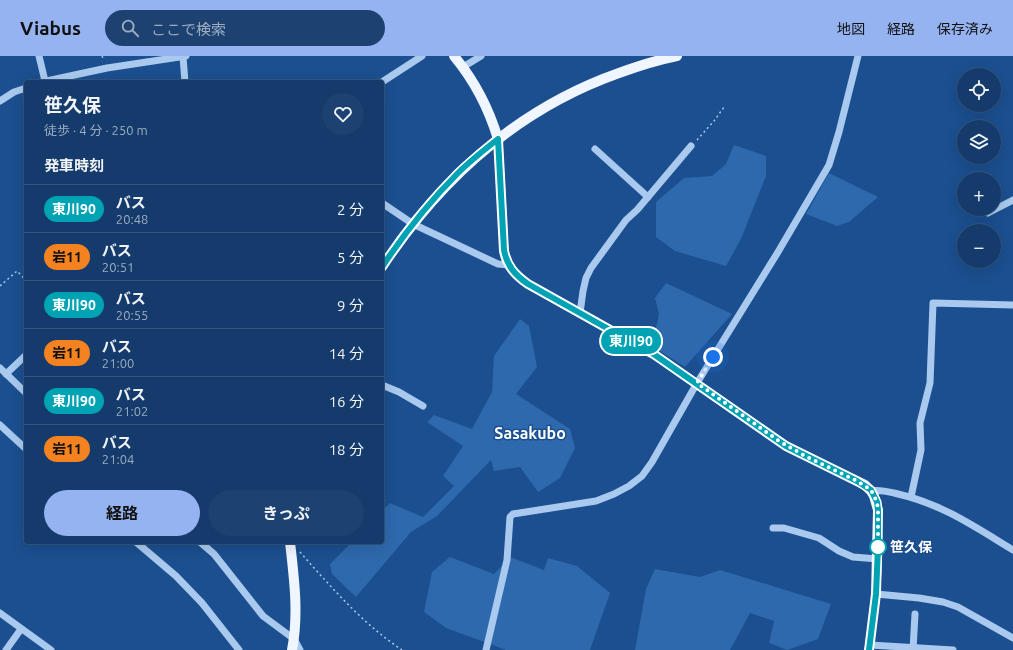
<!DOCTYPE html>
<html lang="ja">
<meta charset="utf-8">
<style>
:root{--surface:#143b6b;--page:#1d4271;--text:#f1f3f6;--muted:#9dadc1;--line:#33557e;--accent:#95b2f1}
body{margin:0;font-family:Ubuntu,"Noto Sans JP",sans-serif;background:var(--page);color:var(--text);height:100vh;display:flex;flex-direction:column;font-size:15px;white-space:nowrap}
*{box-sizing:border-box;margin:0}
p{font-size:13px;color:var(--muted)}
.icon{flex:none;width:22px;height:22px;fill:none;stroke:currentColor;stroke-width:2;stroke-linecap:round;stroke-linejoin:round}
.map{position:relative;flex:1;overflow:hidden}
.details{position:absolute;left:24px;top:24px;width:360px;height:464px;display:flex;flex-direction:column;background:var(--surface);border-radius:4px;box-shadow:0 4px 16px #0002,0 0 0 1px var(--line)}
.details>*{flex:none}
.badge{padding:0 8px;border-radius:13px;font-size:14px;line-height:26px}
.fabs{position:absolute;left:957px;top:12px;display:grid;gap:8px}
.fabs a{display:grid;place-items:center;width:44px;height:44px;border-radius:50%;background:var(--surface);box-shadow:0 4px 16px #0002,0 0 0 1px var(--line);font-size:20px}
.you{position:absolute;width:20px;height:20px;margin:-10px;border:3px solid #fff;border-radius:50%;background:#1a73e8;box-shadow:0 0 0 6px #1a73e833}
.map>.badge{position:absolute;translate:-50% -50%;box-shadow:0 0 0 2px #fff}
h2{padding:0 20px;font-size:15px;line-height:36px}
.round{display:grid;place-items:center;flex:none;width:42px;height:42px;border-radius:21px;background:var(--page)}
.head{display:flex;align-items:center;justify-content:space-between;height:68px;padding:0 20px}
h1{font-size:19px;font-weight:700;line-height:30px}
.primary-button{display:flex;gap:8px;margin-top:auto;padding:8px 20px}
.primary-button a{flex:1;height:46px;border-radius:24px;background:var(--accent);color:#111;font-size:16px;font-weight:700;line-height:46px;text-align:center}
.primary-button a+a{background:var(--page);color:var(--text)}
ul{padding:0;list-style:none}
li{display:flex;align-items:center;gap:12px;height:48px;padding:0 20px;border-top:1px solid var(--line)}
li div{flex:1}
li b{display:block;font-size:15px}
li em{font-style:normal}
li .badge{min-width:44px;font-weight:700;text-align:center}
header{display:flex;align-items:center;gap:24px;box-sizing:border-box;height:56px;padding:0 20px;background:var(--accent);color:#111}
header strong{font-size:19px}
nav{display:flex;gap:22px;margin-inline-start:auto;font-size:14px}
.search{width:280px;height:36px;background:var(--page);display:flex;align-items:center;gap:10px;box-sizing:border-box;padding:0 14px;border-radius:22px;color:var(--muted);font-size:15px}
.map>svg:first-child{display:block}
.green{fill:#2e69ad}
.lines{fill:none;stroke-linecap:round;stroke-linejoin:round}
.path{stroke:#a9c9ee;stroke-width:1.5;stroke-dasharray:2 3;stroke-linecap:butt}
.minor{stroke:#a9c9ee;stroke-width:7}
.major{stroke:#f0f6ff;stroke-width:10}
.line-casing{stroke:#fff;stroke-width:9}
.line{stroke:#00a3b4;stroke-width:6}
.walk{stroke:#fff;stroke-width:4;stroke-dasharray:0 7.2}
.stop-dot{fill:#fff;stroke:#00a3b4;stroke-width:2}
.labels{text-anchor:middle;stroke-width:3;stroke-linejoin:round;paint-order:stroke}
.stop-label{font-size:14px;font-weight:bold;fill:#fff;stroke:#1b4f8f;text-anchor:start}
.quarter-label{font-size:16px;font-weight:bold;fill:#fff;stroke:#1b4f8f}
</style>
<header>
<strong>Viabus</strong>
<div class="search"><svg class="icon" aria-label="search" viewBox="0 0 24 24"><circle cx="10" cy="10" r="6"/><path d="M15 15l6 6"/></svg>ここで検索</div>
<nav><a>地図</a><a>経路</a><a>保存済み</a></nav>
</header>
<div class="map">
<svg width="1013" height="594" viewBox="0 0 1013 594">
<rect width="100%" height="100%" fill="#1b4f8f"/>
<g class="green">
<polygon points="734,89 766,100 766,120 741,183 726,210 675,195 656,181 656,146 684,122 712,120 726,108"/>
<polygon points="829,117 878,141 849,166 837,170 806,158"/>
<polygon points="666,227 732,258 685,311 652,290 659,258 655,242"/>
<polygon points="520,263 529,270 537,311 516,338 570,373 575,392 560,422 538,436 520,411 494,415 491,404 437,460 411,476 356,541 332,518 330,508 352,486 382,486 382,455 390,447 423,461 454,430 443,420 463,390 427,366 434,359 472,373 492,336 494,300"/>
<polygon points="450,501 494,518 510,501 544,514 548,502 577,510 610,537 590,594 506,594 446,572 424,556 432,516"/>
<polygon points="655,513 700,521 720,514 831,548 818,583 787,594 769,587 774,565 750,557 730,594 635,594 646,533"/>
</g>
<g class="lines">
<g class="path">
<polyline points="102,0 104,4"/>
<polyline points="697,84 714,65 724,51"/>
<polyline points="0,230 17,215 26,224"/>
<path d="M 300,496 C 331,531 363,568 402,594"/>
</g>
<g class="minor">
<polyline points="39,0 45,25"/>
<polyline points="183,1 185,26"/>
<polyline points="463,11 481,0"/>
<polyline points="42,26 107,12 186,0"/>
<polyline points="382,26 422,0"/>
<polyline points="0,45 14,36 26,32"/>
<polyline points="595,93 648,141"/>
<polyline points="382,147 413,168 498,208 509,209"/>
<polyline points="988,157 1013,144"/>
<polyline points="580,257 583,235 586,222 591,212 626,164 637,154 691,90"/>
<polyline points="0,312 26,337"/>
<polyline points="6,318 26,299"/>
<polyline points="382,329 399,336 423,350"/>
<polyline points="0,369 26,393"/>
<path d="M 871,435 C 880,433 889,436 898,438 C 942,448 975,471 1013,494"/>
<polyline points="911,441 921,394 920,367 930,327 933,247 1013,249"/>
<polyline points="773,472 784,472 819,482 839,495 853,501 878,503"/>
<polyline points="136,486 176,520 202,547 239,594"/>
<polyline points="200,486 214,498 263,560 294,583 300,594"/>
<polyline points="876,538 919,542 943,546 958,551 1013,582"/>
<polyline points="0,557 51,594"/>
<polyline points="870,589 953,594"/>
<polyline points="6,594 21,573"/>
<polyline points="486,594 507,504 510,461 513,458 596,445 614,438 629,430 642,420 652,406 697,327 778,196 829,109 839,76 858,0"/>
<polyline points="913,594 915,558"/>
</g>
<g class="major">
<path d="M 454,0 C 474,24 489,53 498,83 L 504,195 C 507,210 515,219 528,228 L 655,299 L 786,390 L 865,429 L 871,435 L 874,440 L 878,454 L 876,538 L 869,594"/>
<path d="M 382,211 C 441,122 517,53 619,17 C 638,10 657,4 677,0"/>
<path d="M 290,486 C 294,522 299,558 292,594"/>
</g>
</g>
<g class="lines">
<g class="line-casing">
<path id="line" d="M 382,211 C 404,178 429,146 458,117 C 470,105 484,94 498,83 L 504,194 C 507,210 515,219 528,228 L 655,299 L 786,390 L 857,425 L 871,434 L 877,446 L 878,454 L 878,491 L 876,538 L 869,594"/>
</g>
<use href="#line" class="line"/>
<polyline class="walk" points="713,301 697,327 779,385 805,400 857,425 871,434 877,446 878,454 878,491"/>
</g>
<circle class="stop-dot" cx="878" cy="491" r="8"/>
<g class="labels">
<g class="stop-label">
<text x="890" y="496">笹久保</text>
</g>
<g class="quarter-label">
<text x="530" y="383">Sasakubo</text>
</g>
</g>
</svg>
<div class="fabs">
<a><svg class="icon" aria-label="locate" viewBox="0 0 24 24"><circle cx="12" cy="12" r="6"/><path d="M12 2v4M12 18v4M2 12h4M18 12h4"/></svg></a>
<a><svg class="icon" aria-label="layers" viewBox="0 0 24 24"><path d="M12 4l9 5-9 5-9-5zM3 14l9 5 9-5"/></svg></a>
<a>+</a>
<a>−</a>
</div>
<div class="you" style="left:713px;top:301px"></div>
<b class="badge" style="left:631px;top:285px;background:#00a3b4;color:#fff">東川90</b>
<section class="details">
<div class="head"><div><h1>笹久保</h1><p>徒歩 · 4 分 · 250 m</p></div><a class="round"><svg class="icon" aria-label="heart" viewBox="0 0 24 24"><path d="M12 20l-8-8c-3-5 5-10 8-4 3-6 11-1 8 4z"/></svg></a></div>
<h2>発車時刻</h2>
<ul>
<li><span class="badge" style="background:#00a3b4;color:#fff">東川90</span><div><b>バス</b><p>20:48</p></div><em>2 分</em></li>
<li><span class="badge" style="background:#f58220;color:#111">岩11</span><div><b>バス</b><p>20:51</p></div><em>5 分</em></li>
<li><span class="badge" style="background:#00a3b4;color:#fff">東川90</span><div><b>バス</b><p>20:55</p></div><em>9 分</em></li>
<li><span class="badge" style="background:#f58220;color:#111">岩11</span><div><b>バス</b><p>21:00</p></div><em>14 分</em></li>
<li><span class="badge" style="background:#00a3b4;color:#fff">東川90</span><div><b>バス</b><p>21:02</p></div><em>16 分</em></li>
<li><span class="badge" style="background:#f58220;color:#111">岩11</span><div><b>バス</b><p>21:04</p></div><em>18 分</em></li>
</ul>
<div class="primary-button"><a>経路</a><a>きっぷ</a></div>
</section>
</div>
